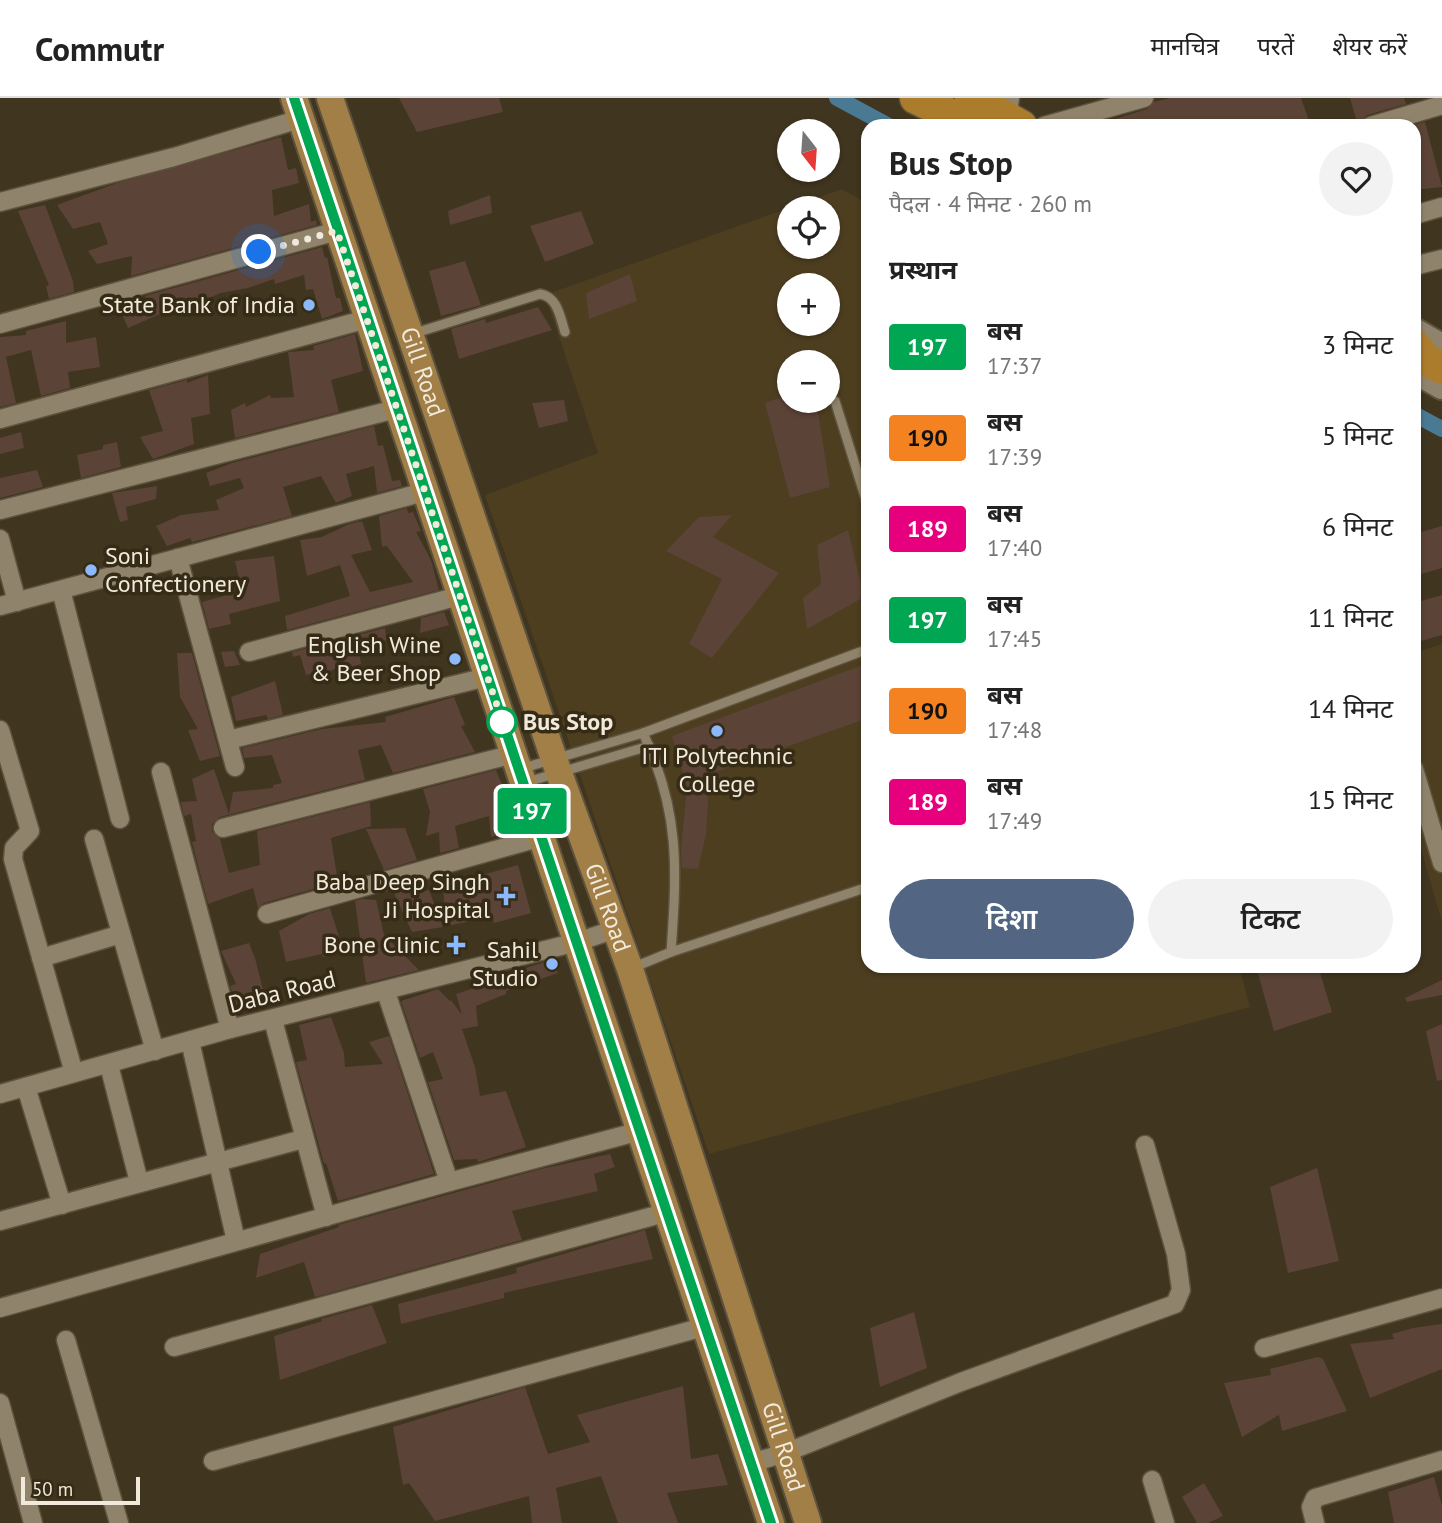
<!DOCTYPE html>
<html lang="hi">
<meta charset="utf-8">
<style>
:root{--surface:#fff;--page:#f2f2f2;--text:#222;--muted:#767676;--line:#e0e0e0;--accent:#526684}
body{margin:0;font-family:"PT Sans","Noto Sans Devanagari",sans-serif;background:var(--page);color:var(--text);height:100vh;display:flex;flex-direction:column;font-size:26px;white-space:nowrap}
*{box-sizing:border-box;margin:0}
p{font-size:23px;color:var(--muted)}
.icon{flex:none;width:38px;height:38px;fill:none;stroke:currentColor;stroke-width:2;stroke-linecap:round;stroke-linejoin:round}
.map{position:relative;flex:1;overflow:hidden}
.drawer{position:absolute;left:861px;top:21px;width:560px;height:854px;display:flex;flex-direction:column;background:var(--surface);border-radius:21px;box-shadow:0 2px 5px #0004}
.drawer>*{flex:none}
.badge{padding:0 14px;border-radius:5px;font-size:24px;line-height:46px}
.needle{width:46px;rotate:163deg}
.tools{position:absolute;left:777px;top:21px;display:grid;gap:14px}
.tools a{display:grid;place-items:center;width:63px;height:63px;border-radius:50%;background:var(--surface);box-shadow:0 2px 5px #0004;font-size:35px}
.scale{position:absolute;left:21px;bottom:18px;width:119px;box-sizing:border-box;padding-left:7px;border:4px solid #f1eadc;border-top:0;font-size:19px;line-height:24px;white-space:nowrap;color:#f1eadc;-webkit-text-stroke:5px #362b15;paint-order:stroke}
.you{position:absolute;width:35px;height:35px;margin:-18px;border:5px solid #fff;border-radius:50%;background:#1a73e8;box-shadow:0 0 0 10px #1a73e833}
.map>.badge{position:absolute;translate:-50% -50%;box-shadow:0 0 0 4px #fff}
h2{padding:0 28px;font-size:26px;line-height:63px}
.round{display:grid;place-items:center;flex:none;width:74px;height:74px;border-radius:37px;background:var(--page)}
.head{display:flex;align-items:center;justify-content:space-between;height:119px;padding:0 28px}
h1{font-size:33px;font-weight:600;line-height:52px}
.button{display:flex;gap:14px;margin-top:auto;padding:14px 28px}
.button a{flex:1;height:80px;border-radius:42px;background:var(--accent);color:#fff;font-size:28px;font-weight:600;line-height:80px;text-align:center}
.button a+a{background:var(--page);color:var(--text)}
ul{padding:0;list-style:none}
li{display:flex;align-items:center;gap:21px;height:91px;padding:0 28px}
li div{flex:1}
li b{display:block;font-size:26px}
li em{font-style:normal}
li .badge{min-width:77px;font-weight:700;text-align:center}
header{display:flex;align-items:center;gap:42px;box-sizing:border-box;height:98px;padding:0 35px;background:var(--surface);border-bottom:2px solid var(--line)}
header strong{font-size:33px}
nav{display:flex;gap:38px;margin-inline-start:auto;font-size:24px}
.map>svg:first-child{display:block}
.built{fill:#4d3e20;fill-rule:evenodd}
.lines{fill:none;stroke-linecap:round;stroke-linejoin:round}
.canal{stroke:#4a7993;stroke-width:16}
.building{fill:#5b4337}
.lane-casing{stroke:#5c523e;stroke-width:12}
.street-casing{stroke:#5c523e;stroke-width:21}
.secondary-casing{stroke:#5c523e;stroke-width:28}
.primary-casing{stroke:#5c523e;stroke-width:30}
.highway-casing{stroke:#5c523e;stroke-width:35}
.lane{stroke:#90836b;stroke-width:9}
.street{stroke:#90836b;stroke-width:18}
.secondary{stroke:#90836b;stroke-width:24}
.primary{stroke:#a17f46;stroke-width:26}
.highway{stroke:#ac7c2d;stroke-width:32}
.line-casing{stroke:#fff;stroke-width:16}
.line{stroke:#00a651;stroke-width:10}
.walk{stroke:#f1eadc;stroke-width:7;stroke-dasharray:0 12.6}
.poi-dot{fill:#8cb9fc;stroke:#362b15;stroke-width:2.5}
.stop-dot{fill:#fff;stroke:#00a651;stroke-width:3.5}
.labels{text-anchor:middle;stroke-width:7;stroke-linejoin:round;paint-order:stroke}
.poi-label{font-size:24px;fill:#f1eadc;stroke:#362b15;text-anchor:end}
.street-label{font-size:24px;fill:#f1eadc;stroke:#362b15}
.stop-label{font-size:24px;font-weight:bold;fill:#f1eadc;stroke:#362b15;text-anchor:start}
</style>
<header>
<strong>Commutr</strong>
<nav><a>मानचित्र</a><a>परतें</a><a>शेयर करें</a></nav>
</header>
<div class="map">
<svg width="1442" height="1425" viewBox="0 0 1442 1425">
<rect width="100%" height="100%" fill="#40351f"/>
<g class="built">
<path d="M 842,91 L 868,106 L 868,868 L 1239,868 L 1250,909 L 709,1056 L 485,397 L 598,355 L 545,197 ZM 789,110 L 828,110 L 828,149 L 789,149 ZM 789,187 L 828,187 L 828,226 L 789,226 ZM 789,264 L 828,264 L 828,303 L 789,303 Z"/>
<polygon points="1442,546 1442,824 1414,727 1414,555"/>
</g>
<g class="lines">
<g class="canal">
<polyline points="837,0 889,28"/>
<polyline points="1414,316 1442,331"/>
</g>
</g>
<g class="building">
<polygon points="399,0 499,0 503,14 417,34"/>
<polygon points="1170,0 1301,0 1311,28 1093,28 1147,11 1154,4"/>
<polygon points="1350,0 1404,0 1406,6 1367,17 1358,28"/>
<polygon points="1425,24 1442,89 1414,92 1414,27"/>
<polygon points="281,39 288,72 296,70 299,85 272,92 274,118 309,106 311,124 316,122 317,127 131,178 132,158 97,166 88,153 108,146 100,124 73,131 57,107 117,85"/>
<polygon points="490,97 492,115 450,127 448,113"/>
<polygon points="45,107 73,183 74,194 49,201 46,188 49,187 18,113"/>
<polygon points="581,113 594,146 545,164 530,128"/>
<polygon points="322,149 325,160 327,159 336,200 340,200 343,213 322,221 313,191 306,192 304,177 275,186 274,181 248,190 221,195 177,213 176,209 128,230 119,209 148,203 145,198"/>
<polygon points="465,163 481,207 441,218 429,173"/>
<polygon points="630,176 637,203 589,221 586,195"/>
<polygon points="538,209 552,232 459,261 451,231 485,221 486,225"/>
<polygon points="66,223 66,245 96,239 100,269 68,274 70,290 41,298 31,252 6,259 16,305 0,309 0,239 26,237 26,233"/>
<polygon points="355,236 363,273 331,282 339,314 235,340 231,312 245,305 246,309 270,297 271,300 294,299 288,254 314,252 313,248"/>
<polygon points="208,277 210,316 191,320 194,346 153,361 140,339 163,333 149,292 187,282 187,285"/>
<polygon points="789,297 789,303 816,303 830,389 790,400 765,305"/>
<polygon points="564,302 568,323 539,330 532,305"/>
<polygon points="374,328 378,348 383,347 392,383 400,382 402,388 377,395 374,368 346,376 352,398 336,405 321,378 283,389 292,418 192,444 190,440 167,448 156,428 181,417 219,412 216,402 244,390 240,380 210,388 206,375 232,365"/>
<polygon points="21,334 24,350 0,356 0,340"/>
<polygon points="117,344 121,369 81,380 77,357 103,351 103,347"/>
<polygon points="37,372 43,389 0,400 0,380"/>
<polygon points="157,388 156,401 126,409 128,422 120,424 112,395"/>
<polygon points="407,410 408,415 413,414 421,433 416,434 431,462 439,492 287,532 285,518 350,498 340,467 307,478 300,442 322,439 349,426 362,423 372,452 351,457 370,494 413,484 387,448 382,449 379,418"/>
<polygon points="732,417 713,439 779,475 712,560 689,546 722,481 666,453 699,419"/>
<polygon points="1442,428 1442,470 1414,478 1414,436"/>
<polygon points="848,432 864,499 807,531 803,500 821,486 817,447"/>
<polygon points="274,458 280,503 229,516 231,526 209,531 202,504 242,493 235,463"/>
<polygon points="1442,497 1442,537 1414,545 1414,505"/>
<polygon points="444,514 449,527 420,535 421,520"/>
<polygon points="385,530 387,542 358,549 361,566 342,572 341,568 319,578 318,574 306,577 300,557 293,559 292,554"/>
<polygon points="234,553 240,567 225,569 221,554"/>
<polygon points="177,555 192,555 220,658 200,663 188,632 198,631 180,599"/>
<polygon points="868,565 868,620 707,677 708,703 706,736 698,771 682,770 681,751 687,688 672,638"/>
<polygon points="275,583 283,617 268,621 266,617 236,623 231,599"/>
<polygon points="454,599 465,627 461,628 475,654 393,675 381,647 358,652 365,682 220,719 212,726 212,733 220,741 229,775 260,767 257,733 370,704 371,728 331,740 338,784 264,805 258,810 253,790 208,806 192,744 196,743 191,716 184,718 181,704 197,703 192,681 214,671 229,716 233,694 273,690 273,687 282,685 272,657 244,660 242,650 322,631 386,624 385,619"/>
<polygon points="496,672 508,701 510,719 514,718 515,731 491,739 489,718 455,728 459,750 440,755 439,734 426,738 430,714 423,691"/>
<polygon points="405,730 417,762 384,772 366,731"/>
<polygon points="518,767 531,815 494,825 493,819 446,828 443,788"/>
<polygon points="417,786 420,794 429,792 443,829 412,834 393,793"/>
<polygon points="362,801 376,802 384,837 419,872 366,885 355,803"/>
<polygon points="330,810 344,855 323,859 322,856 286,864 279,833 309,816"/>
<polygon points="249,845 255,860 264,896 236,907 230,888 236,886 221,853"/>
<polygon points="554,861 558,875 506,893 506,896 476,908 478,928 462,931 475,969 480,998 506,993 526,1049 478,1064 477,1061 454,1062 428,984 443,981 433,954 420,960 401,903 438,891 450,903 451,902 462,917 456,896 480,888 480,884 523,873 523,871"/>
<polygon points="1256,868 1318,868 1332,914 1274,933"/>
<polygon points="1442,882 1442,897 1407,904 1405,900"/>
<polygon points="331,919 344,955 345,969 383,966 369,944 389,938 434,1076 338,1103 326,1065 324,1066 296,964 307,962 299,927"/>
<polygon points="1442,926 1442,982 1437,983 1426,933"/>
<polygon points="610,1056 615,1069 594,1076 598,1093 512,1113 522,1142 315,1199 304,1164 256,1180 260,1156 339,1129 338,1127 541,1071"/>
<polygon points="1317,1070 1339,1163 1288,1175 1270,1089"/>
<polygon points="645,1132 653,1161 504,1195 504,1200 401,1226 398,1206 517,1175 516,1170"/>
<polygon points="372,1207 387,1245 280,1282 274,1238 322,1223 321,1221"/>
<polygon points="914,1214 927,1270 880,1289 870,1230"/>
<polygon points="1442,1226 1442,1271 1370,1300 1350,1246 1394,1241 1392,1236 1413,1230"/>
<polygon points="1318,1259 1323,1261 1347,1313 1282,1333 1279,1317 1242,1339 1224,1285 1271,1277 1270,1271"/>
<polygon points="683,1288 691,1361 718,1356 728,1387 667,1395 678,1425 618,1425 601,1378 556,1390 562,1425 532,1425 529,1398 435,1423 409,1385 403,1387 393,1329 525,1289 548,1356 590,1344 577,1317"/>
<polygon points="1434,1379 1442,1408 1442,1425 1394,1425 1388,1394"/>
<polygon points="1204,1385 1223,1418 1208,1425 1197,1425 1182,1399"/>
</g>
<g class="lines">
<g class="lane-casing">
<g id="lane">
<path d="M 412,236 L 540,196 C 558,199 560,219 565,234"/>
<polyline points="835,303 868,408"/>
<path d="M 643,635 C 680,713 677,770 671,854"/>
<polyline points="520,671 643,635 868,551"/>
<polyline points="527,684 649,648"/>
<polyline points="632,870 671,854 868,789"/>
</g>
</g>
<g class="street-casing">
<g id="street">
<polyline points="1007,21 1010,0"/>
<polyline points="1044,28 1144,0"/>
<polyline points="1371,28 1442,7"/>
<polyline points="0,104 174,59 300,21"/>
<polyline points="1414,117 1442,109"/>
<polyline points="1414,168 1442,161"/>
<polyline points="0,226 337,133"/>
<polyline points="0,321 367,221"/>
<polyline points="0,412 396,311"/>
<polyline points="0,441 17,504"/>
<polyline points="178,460 235,669"/>
<polyline points="61,492 120,721"/>
<polyline points="0,508 424,394"/>
<polyline points="249,554 459,498"/>
<polyline points="0,632 30,733 14,750 13,761 74,975"/>
<polyline points="228,642 487,579"/>
<polyline points="1414,671 1442,765"/>
<polyline points="161,674 230,931"/>
<polyline points="223,730 514,656"/>
<polyline points="94,741 155,953"/>
<polyline points="267,816 542,739"/>
<polyline points="41,860 121,836"/>
<polyline points="386,894 449,1084"/>
<polyline points="273,922 326,1119"/>
<polyline points="190,943 236,1143"/>
<polyline points="109,967 139,1084"/>
<polyline points="26,989 62,1107"/>
<polyline points="0,996 230,931 577,844 616,831"/>
<polyline points="0,1123 303,1041"/>
<polyline points="0,1210 449,1084 640,1033"/>
<polyline points="66,1242 119,1425"/>
<polyline points="174,1249 668,1114"/>
<polyline points="1264,1250 1442,1200"/>
<polyline points="0,1305 33,1425"/>
<polyline points="213,1363 707,1228"/>
<polyline points="751,1365 785,1355 961,1284 1175,1206 1181,1192 1176,1156 1145,1047"/>
<polyline points="1152,1382 1165,1425"/>
<polyline points="1315,1425 1311,1409 1315,1400 1442,1362"/>
</g>
</g>
<g class="secondary-casing">
<g id="secondary">
<polyline points="1414,232 1442,248"/>
<polyline points="1414,273 1442,289"/>
</g>
</g>
<g class="primary-casing">
<g id="primary">
<polyline points="294,0 771,1425"/>
<path id="s1" d="M 330,0 L 554,661 L 630,871 L 808,1425"/>
</g>
</g>
<g class="highway-casing">
<g id="highway">
<polyline points="916,0 973,28"/>
<polyline points="971,0 1021,28"/>
<polyline points="1414,247 1426,262 1442,270"/>
</g>
</g>
<use href="#lane" class="lane"/>
<use href="#street" class="street"/>
<use href="#secondary" class="secondary"/>
<use href="#primary" class="primary"/>
<use href="#highway" class="highway"/>
</g>
<g class="lines">
<g class="line-casing">
<polyline id="line" points="294,0 771,1425"/>
</g>
<use href="#line" class="line"/>
<polyline class="walk" points="259,154 337,133 505,631 502,624"/>
</g>
<g class="poi-dot">
<circle cx="309" cy="207" r="7"/>
<circle cx="91" cy="472" r="7"/>
<circle cx="455" cy="561" r="7"/>
<circle cx="717" cy="633" r="7"/>
<path d="M502.5 787.5h7v7h7v7h-7v7h-7v-7h-7v-7h7z"/>
<path d="M452.5 836.5h7v7h7v7h-7v7h-7v-7h-7v-7h7z"/>
<circle cx="552" cy="866" r="7"/>
</g>
<circle class="stop-dot" cx="502" cy="624" r="14"/>
<g class="labels">
<g class="poi-label">
<text x="295" y="215">State Bank of India</text>
<text x="105" y="466" text-anchor="start">Soni<tspan x="105" dy="28">Confectionery</tspan></text>
<text x="441" y="555">English Wine<tspan x="441" dy="28">&amp; Beer Shop</tspan></text>
<text x="717" y="666" text-anchor="middle">ITI Polytechnic<tspan x="717" dy="28">College</tspan></text>
<text x="490" y="792">Baba Deep Singh<tspan x="490" dy="28">Ji Hospital</tspan></text>
<text x="440" y="855">Bone Clinic</text>
<text x="538" y="860">Sahil<tspan x="538" dy="28">Studio</tspan></text>
</g>
<g class="street-label">
<text dy="8" stroke="none"><textPath href="#s1" startOffset="289">Gill Road</textPath></text>
<text dy="8" stroke="none"><textPath href="#s1" startOffset="856">Gill Road</textPath></text>
<text transform="translate(282 894) rotate(-14)" y="8">Daba Road</text>
<text dy="8" stroke="none"><textPath href="#s1" startOffset="1423">Gill Road</textPath></text>
</g>
<g class="stop-label">
<text x="523" y="632">Bus Stop</text>
</g>
</g>
</svg>
<div class="tools">
<a><svg class="needle" viewBox="-14 -14 28 28"><path d="M0-13l5 13h-10z" fill="#e53935"/><path d="M0 13l5-13h-10z" fill="#767676"/></svg></a>
<a><svg class="icon" aria-label="locate" viewBox="0 0 24 24"><circle cx="12" cy="12" r="6"/><path d="M12 2v4M12 18v4M2 12h4M18 12h4"/></svg></a>
<a>+</a>
<a>−</a>
</div>
<div class="scale">50 m</div>
<div class="you" style="left:259px;top:154px"></div>
<b class="badge" style="left:532px;top:713px;background:#00a651;color:#fff">197</b>
<section class="drawer">
<div class="head"><div><h1>Bus Stop</h1><p>पैदल · 4 मिनट · 260 m</p></div><a class="round"><svg class="icon" aria-label="heart" viewBox="0 0 24 24"><path d="M12 20l-8-8c-3-5 5-10 8-4 3-6 11-1 8 4z"/></svg></a></div>
<h2>प्रस्थान</h2>
<ul>
<li><span class="badge" style="background:#00a651;color:#fff">197</span><div><b>बस</b><p>17:37</p></div><em>3 मिनट</em></li>
<li><span class="badge" style="background:#f58220;color:#111">190</span><div><b>बस</b><p>17:39</p></div><em>5 मिनट</em></li>
<li><span class="badge" style="background:#e6007e;color:#fff">189</span><div><b>बस</b><p>17:40</p></div><em>6 मिनट</em></li>
<li><span class="badge" style="background:#00a651;color:#fff">197</span><div><b>बस</b><p>17:45</p></div><em>11 मिनट</em></li>
<li><span class="badge" style="background:#f58220;color:#111">190</span><div><b>बस</b><p>17:48</p></div><em>14 मिनट</em></li>
<li><span class="badge" style="background:#e6007e;color:#fff">189</span><div><b>बस</b><p>17:49</p></div><em>15 मिनट</em></li>
</ul>
<div class="button"><a>दिशा</a><a>टिकट</a></div>
</section>
</div>
